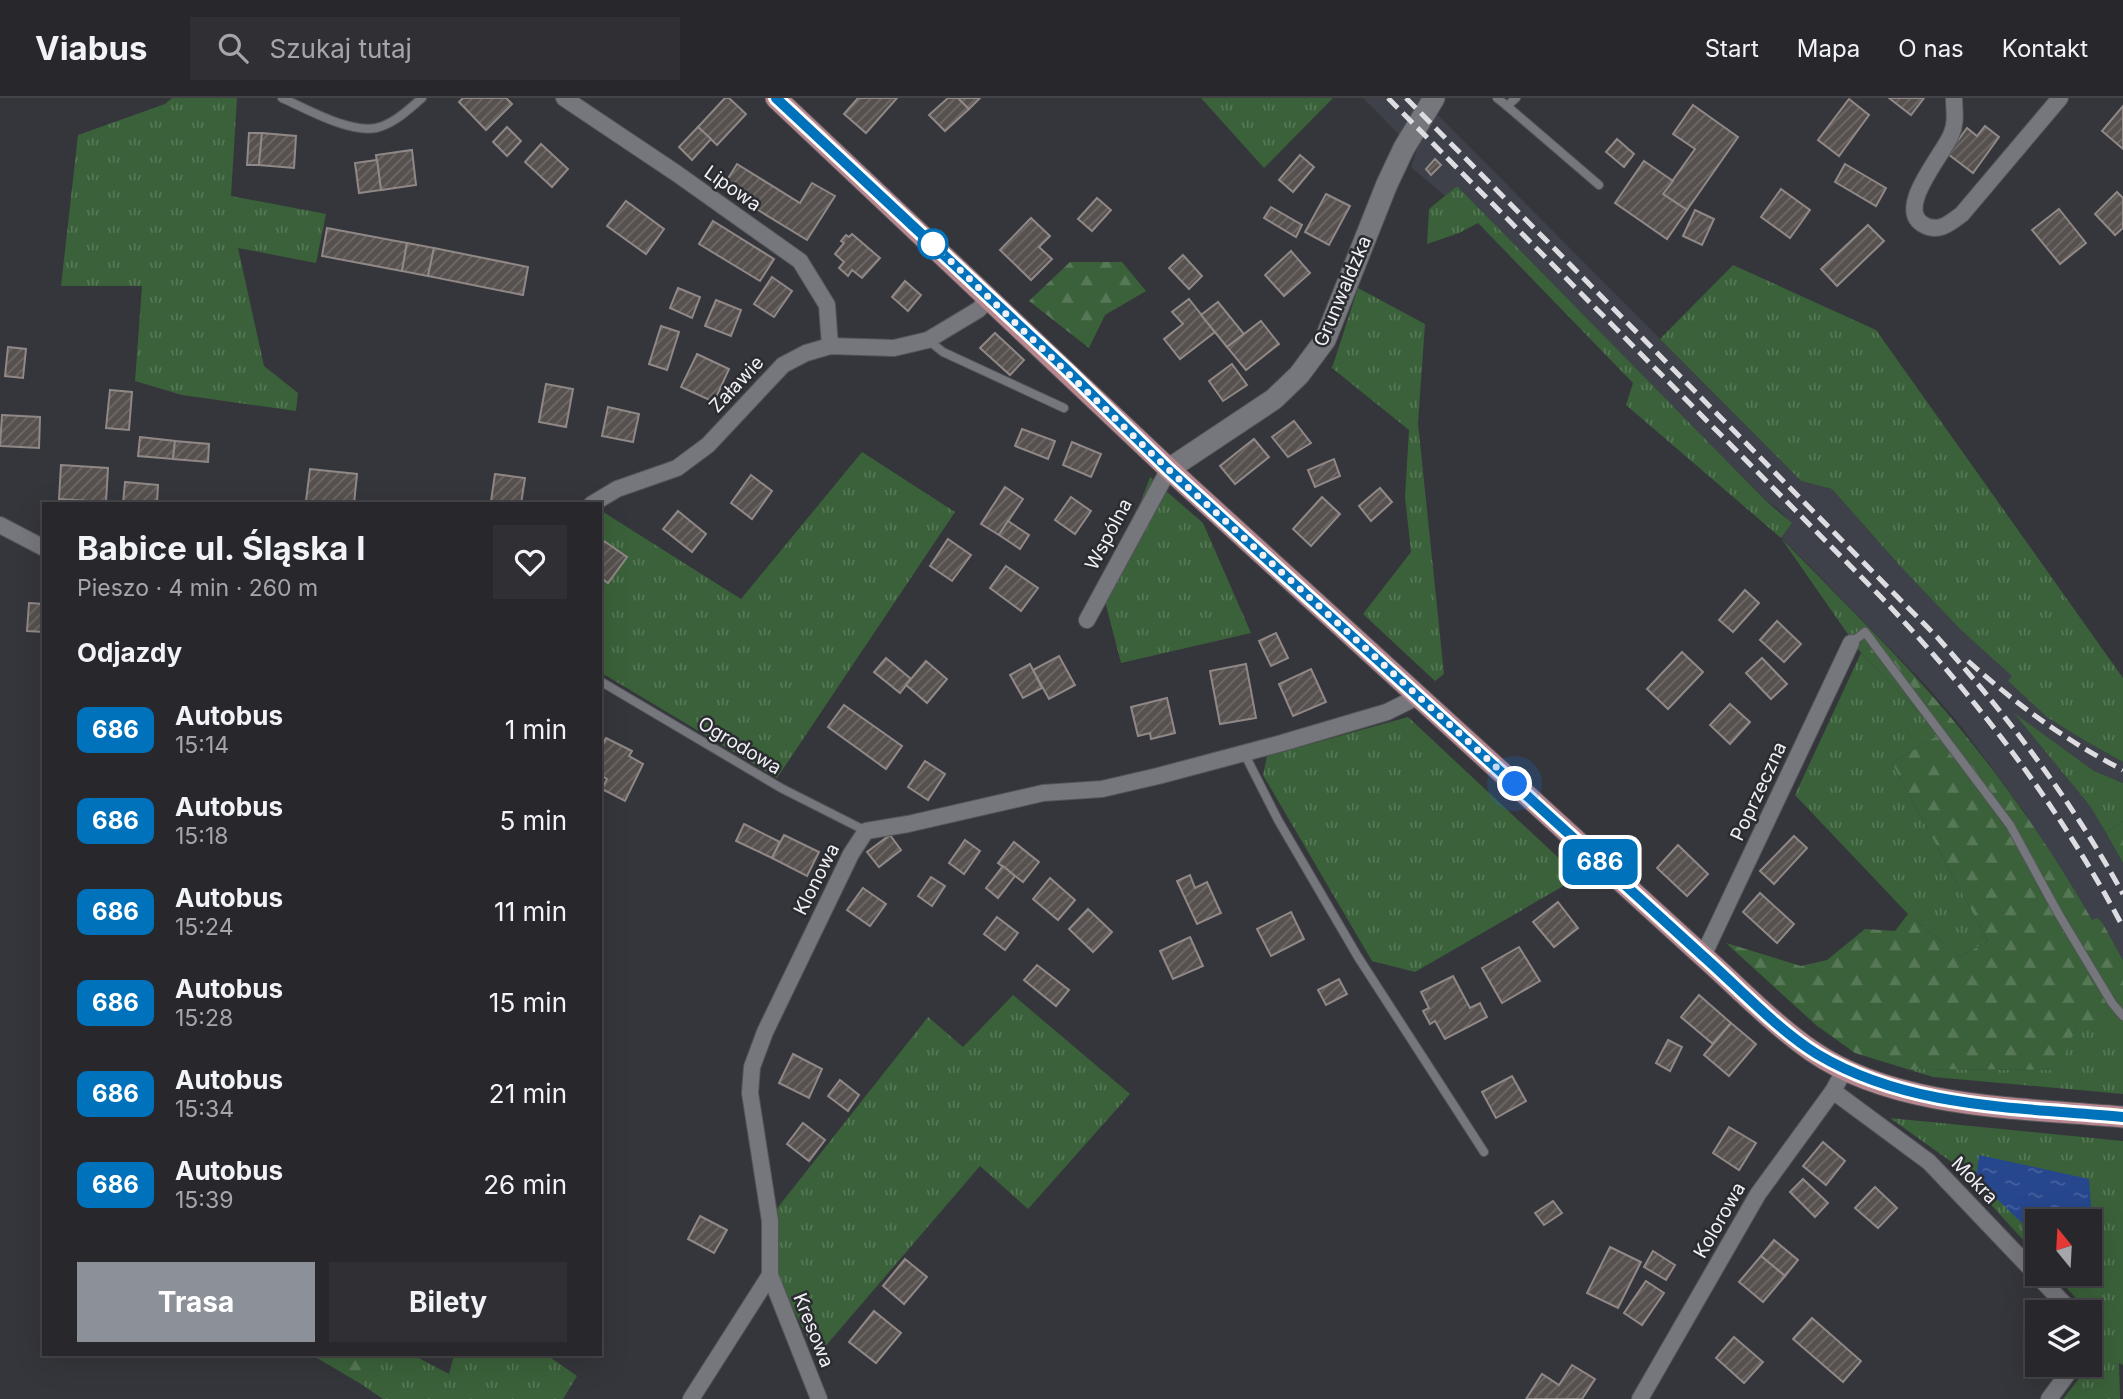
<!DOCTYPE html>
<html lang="pl">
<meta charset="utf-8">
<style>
:root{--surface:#28282c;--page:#303034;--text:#f1f3f6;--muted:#a5a6a9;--line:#444448;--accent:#8c9099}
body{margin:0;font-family:Inter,sans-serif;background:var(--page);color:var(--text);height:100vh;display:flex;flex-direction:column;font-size:26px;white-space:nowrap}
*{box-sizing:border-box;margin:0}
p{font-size:23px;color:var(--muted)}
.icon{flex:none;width:38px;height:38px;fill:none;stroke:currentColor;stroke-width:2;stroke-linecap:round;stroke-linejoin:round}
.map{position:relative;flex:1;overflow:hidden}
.details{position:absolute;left:42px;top:404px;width:560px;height:854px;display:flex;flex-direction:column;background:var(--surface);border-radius:0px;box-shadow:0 7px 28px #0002,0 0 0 2px var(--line)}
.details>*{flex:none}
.badge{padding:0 14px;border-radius:10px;font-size:24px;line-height:46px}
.needle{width:46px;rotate:342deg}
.buttons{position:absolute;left:2025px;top:1111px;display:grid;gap:14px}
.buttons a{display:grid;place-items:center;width:77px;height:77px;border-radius:0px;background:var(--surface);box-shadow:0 7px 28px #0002,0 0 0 2px var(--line);font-size:35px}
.you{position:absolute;width:35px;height:35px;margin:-18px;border:5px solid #fff;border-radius:50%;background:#1a73e8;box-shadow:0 0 0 10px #1a73e833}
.map>.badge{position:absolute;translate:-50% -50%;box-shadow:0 0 0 4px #fff}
h2{padding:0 35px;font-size:26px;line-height:63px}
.round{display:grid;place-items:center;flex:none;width:74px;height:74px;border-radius:0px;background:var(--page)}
.headline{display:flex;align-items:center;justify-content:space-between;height:119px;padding:0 35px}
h1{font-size:33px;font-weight:700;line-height:52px}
.cta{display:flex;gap:14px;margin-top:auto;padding:14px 35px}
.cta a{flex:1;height:80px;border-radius:0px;background:var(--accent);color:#fff;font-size:28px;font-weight:700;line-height:80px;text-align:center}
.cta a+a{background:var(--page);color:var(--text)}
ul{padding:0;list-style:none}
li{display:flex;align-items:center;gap:21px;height:91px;padding:0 35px}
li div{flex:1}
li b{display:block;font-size:26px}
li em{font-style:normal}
li .badge{min-width:77px;font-weight:700;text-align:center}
header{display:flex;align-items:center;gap:42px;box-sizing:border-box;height:98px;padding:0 35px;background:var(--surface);border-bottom:2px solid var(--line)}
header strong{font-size:33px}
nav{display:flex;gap:38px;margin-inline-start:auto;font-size:24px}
.search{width:490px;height:63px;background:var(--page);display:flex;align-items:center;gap:18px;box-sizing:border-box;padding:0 24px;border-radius:0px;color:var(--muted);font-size:26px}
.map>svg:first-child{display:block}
.built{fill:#3e404a}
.grass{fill:url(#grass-tufts)}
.forest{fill:url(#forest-firs)}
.water{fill:url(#water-ripples)}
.building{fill:url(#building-hatch);stroke:#908887;stroke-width:2}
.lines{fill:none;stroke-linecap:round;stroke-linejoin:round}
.lane-casing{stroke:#545559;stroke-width:10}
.street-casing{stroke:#545559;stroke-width:18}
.secondary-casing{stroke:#545559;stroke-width:23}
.primary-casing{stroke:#545559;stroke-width:23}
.lane{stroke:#76777d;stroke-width:8}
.street{stroke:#76777d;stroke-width:16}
.secondary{stroke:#76777d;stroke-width:21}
.primary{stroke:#b8868e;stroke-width:21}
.rail{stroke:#dddde1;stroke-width:5;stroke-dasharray:14 7;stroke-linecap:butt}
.line-casing{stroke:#fff;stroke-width:16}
.line{stroke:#0072bc;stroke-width:10}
.walk{stroke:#f1f1f5;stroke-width:7;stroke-dasharray:0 12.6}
.stop-dot{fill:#fff;stroke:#0072bc;stroke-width:3.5}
.labels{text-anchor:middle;stroke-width:5;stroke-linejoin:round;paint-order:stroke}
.street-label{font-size:19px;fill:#f1f1f5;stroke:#2b2c31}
</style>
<header>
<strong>Viabus</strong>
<div class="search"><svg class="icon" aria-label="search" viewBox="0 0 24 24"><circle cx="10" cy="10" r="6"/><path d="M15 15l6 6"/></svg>Szukaj tutaj</div>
<nav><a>Start</a><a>Mapa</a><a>O nas</a><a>Kontakt</a></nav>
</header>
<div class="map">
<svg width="2123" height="1301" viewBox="0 0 2123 1301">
<defs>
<pattern id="grass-tufts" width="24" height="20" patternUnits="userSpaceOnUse" patternTransform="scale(1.75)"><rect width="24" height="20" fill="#3a6139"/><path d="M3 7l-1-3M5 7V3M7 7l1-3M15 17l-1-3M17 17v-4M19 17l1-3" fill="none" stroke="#577856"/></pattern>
<pattern id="forest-firs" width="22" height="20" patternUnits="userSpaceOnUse" patternTransform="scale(1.75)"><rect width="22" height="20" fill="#3a6139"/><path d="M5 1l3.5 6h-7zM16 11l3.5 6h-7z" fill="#577856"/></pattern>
<pattern id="water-ripples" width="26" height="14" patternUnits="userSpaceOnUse" patternTransform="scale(1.75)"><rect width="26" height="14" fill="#26478e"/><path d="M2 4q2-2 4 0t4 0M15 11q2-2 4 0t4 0" fill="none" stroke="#46629e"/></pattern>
<pattern id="building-hatch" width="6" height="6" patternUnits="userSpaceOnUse" patternTransform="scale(1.75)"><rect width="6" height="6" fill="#56504e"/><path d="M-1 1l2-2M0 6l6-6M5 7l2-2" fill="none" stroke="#6f6a68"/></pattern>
</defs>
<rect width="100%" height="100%" fill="#35363b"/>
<polygon class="built" points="1363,0 1421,0 1801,383 1832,391 1900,468 1960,531 2013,578 2009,584 2047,619 2082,641 2123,664 2123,685 2094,673 2017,618 2090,708 2123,765 2123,862 2102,824 2092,823 2023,712 1961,628 1923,584 1781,439 1792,426 1779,412 1766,403 1457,88 1445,98 1411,69 1416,54"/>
<g class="grass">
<polygon points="172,0 237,0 231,98 326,116 316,165 238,150 264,268 298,295 296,313 182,297 135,283 142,188 61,188 78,37 165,6"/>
<polygon points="1201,0 1333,0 1264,70"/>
<polygon points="1457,88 1766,403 1792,425 1781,440 1879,540 1861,555 1940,636 1892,665 1988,843 1960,859 1908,816 1795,697 1861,555 1781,440 1626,307 1633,285 1478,125 1459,135 1427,146 1429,111"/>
<polygon points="1733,167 1876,232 2123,580 2123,664 2082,641 2047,619 2008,583 2012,578 1960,531 1900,468 1832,391 1801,383 1660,241"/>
<polygon points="1358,190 1425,226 1418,325 1444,576 1435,583 1363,516 1411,454 1405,399 1409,332 1332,270"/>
<polygon points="862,354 955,414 777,680 600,574 600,412 741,501"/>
<polygon points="1150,379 1203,425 1251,535 1121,565 1100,484 1141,403"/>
<polygon points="2014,615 2094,673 2123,685 2123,723 2106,735 2090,708"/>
<polygon points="1408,619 1579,779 1415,874 1372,863 1263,677 1267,658"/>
<polygon points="1013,897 1130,996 1028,1111 980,1068 817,1258 778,1181 775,1113 928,919 963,949"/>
<polygon points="2078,924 2123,924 2123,996 1933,979 1907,971 2058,972"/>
<polygon points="1890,1020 2123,1043 2123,1267 2119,1265 2120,1301 2063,1301 2081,1278 2085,1267 2090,1267 2090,1254 2093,1244 2090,1231 2090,1214 2085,1214 2083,1208 2054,1176 2090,1176 2090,1124 2037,1124 2037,1157 1953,1065"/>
<polygon points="383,1256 413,1257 449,1276 454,1257 547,1257 577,1278 563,1301 383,1301 361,1286"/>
</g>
<g class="forest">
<polygon points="1070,164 1122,164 1146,193 1105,217 1089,250 1029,203"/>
<path d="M 1879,540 C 1963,627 2032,717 2092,822 L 2097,820 L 2102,824 L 2123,862 L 2123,924 L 2078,924 L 2059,972 L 1907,971 L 1855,955 L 1816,927 L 1726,845 L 1801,868 L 1827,862 L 1865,831 L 1895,833 L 1908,816 L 1960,859 L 1988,843 L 1892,665 L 1940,636 L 1861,555 Z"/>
<polygon points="2123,723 2123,765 2106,735"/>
<polygon points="312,1257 383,1256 383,1257 361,1286"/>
</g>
<polygon class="water" points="1979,1057 2089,1081 2097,1185 2081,1181 2076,1176 2090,1176 2090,1124 2037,1124 2037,1139 1976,1081"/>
<g class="building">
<polygon points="463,0 506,0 512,6 486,32 459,4"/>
<polygon points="725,0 729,0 746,16 717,47 698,29"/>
<polygon points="858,0 897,0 866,35 844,16"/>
<polygon points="948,0 958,0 969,11 945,33 929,17"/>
<polygon points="958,0 980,0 969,11"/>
<polygon points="1889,0 1924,0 1911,17"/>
<polygon points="1849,1 1869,17 1839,58 1818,42"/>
<polygon points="1693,7 1738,39 1687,112 1663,96 1695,51 1673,36"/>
<polygon points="2123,8 2123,51 2102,33"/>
<polygon points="1985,28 1999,39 1973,75 1948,56 1967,30 1977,38"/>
<polygon points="507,29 521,43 507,58 493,44"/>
<polygon points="698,29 711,41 692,62 679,49"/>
<polygon points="249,35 262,35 259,67 247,67"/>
<polygon points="262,35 296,38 294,70 259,67"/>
<polygon points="1617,41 1634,56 1624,69 1606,54"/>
<polygon points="541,46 568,71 552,89 525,64"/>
<polygon points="412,52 416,87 381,92 376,57"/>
<polygon points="1300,57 1314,69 1293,94 1279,82"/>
<polygon points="1435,61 1441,67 1431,77 1426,71"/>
<polygon points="377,62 381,92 359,95 355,65"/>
<polygon points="1644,63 1673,83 1663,96 1687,112 1667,141 1615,105"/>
<polygon points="737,66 800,105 812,85 835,98 807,142 722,90"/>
<polygon points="1845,66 1886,90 1876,108 1835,84"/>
<polygon points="1781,91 1810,112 1790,140 1761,119"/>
<polygon points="2117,94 2123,100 2123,130 2115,137 2095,116"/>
<polygon points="1326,96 1350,108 1329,147 1305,134"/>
<polygon points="1097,100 1111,112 1092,133 1078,121"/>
<polygon points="626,103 664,131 646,156 607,128"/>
<polygon points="1271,109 1302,127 1296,139 1264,120"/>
<polygon points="2059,111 2086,145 2060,166 2032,132"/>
<polygon points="1695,112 1714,121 1702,147 1683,138"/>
<polygon points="1031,120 1050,138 1039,149 1052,161 1031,182 1000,152"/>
<polygon points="713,123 774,161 760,183 699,146"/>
<polygon points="1868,127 1884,143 1837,188 1821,171"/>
<polygon points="327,130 407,145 402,173 322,158"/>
<polygon points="852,136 880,160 862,180 852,172 848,178 839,170 844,164 835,156 844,145 841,143 846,137 849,139"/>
<polygon points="407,145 434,150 428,178 402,173"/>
<polygon points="434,150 528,169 523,197 428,178"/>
<polygon points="1291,153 1310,175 1284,198 1265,177"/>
<polygon points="1183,157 1202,178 1189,191 1169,170"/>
<polygon points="772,179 792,193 774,219 754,206"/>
<polygon points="905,183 921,197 908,213 892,199"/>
<polygon points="678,190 700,199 692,220 670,210"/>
<polygon points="1189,201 1215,234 1180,261 1164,241 1183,226 1172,214"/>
<polygon points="716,202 741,212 731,238 705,228"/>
<polygon points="1218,204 1244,236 1227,249 1201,217"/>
<polygon points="1261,223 1279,246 1246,272 1227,249"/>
<polygon points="661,228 679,234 667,272 649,266"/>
<polygon points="995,235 1024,262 1010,277 980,250"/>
<polygon points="8,249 26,251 23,280 5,278"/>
<polygon points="697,256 729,271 714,304 681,289"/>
<polygon points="1232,266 1247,287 1223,303 1209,283"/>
<polygon points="546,286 573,291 566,329 539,324"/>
<polygon points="110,292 132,294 129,332 106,330"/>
<polygon points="608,309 639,316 633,344 602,338"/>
<polygon points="2,317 40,319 39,350 0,348"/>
<polygon points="1294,323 1311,345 1288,359 1272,339"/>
<polygon points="1022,331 1055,343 1048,361 1015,348"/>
<polygon points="140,339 175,343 173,361 138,358"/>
<polygon points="1254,341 1269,359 1235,386 1220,368"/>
<polygon points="175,343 209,346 208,364 173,361"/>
<polygon points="1072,344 1101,356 1091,379 1063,367"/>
<polygon points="1334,361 1340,378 1315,389 1308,372"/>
<polygon points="61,367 108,370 106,404 59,401"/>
<polygon points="310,371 357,376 354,406 306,403"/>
<polygon points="495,376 525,380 521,406 491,403"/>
<polygon points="751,377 772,393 752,421 731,405"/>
<polygon points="125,384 158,387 157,406 123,406"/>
<polygon points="1005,389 1023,401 999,437 981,426"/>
<polygon points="1380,390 1392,404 1371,423 1359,408"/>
<polygon points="1071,399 1091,413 1075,436 1055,422"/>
<polygon points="1322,399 1340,416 1311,448 1293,431"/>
<polygon points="678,413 706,436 692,454 663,431"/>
<polygon points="1008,423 1029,437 1020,451 999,437"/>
<polygon points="948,441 971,457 952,483 930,468"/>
<polygon points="604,443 627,459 608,485 600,479 600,448"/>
<polygon points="1006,468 1038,490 1021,513 990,490"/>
<polygon points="1745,492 1759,505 1733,534 1719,522"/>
<polygon points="29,505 44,506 44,534 27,533"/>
<polygon points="1777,523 1801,546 1784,564 1760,542"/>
<polygon points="1276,535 1288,560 1271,568 1259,543"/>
<polygon points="1682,554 1703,574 1668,611 1647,591"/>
<polygon points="1059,558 1075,587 1049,601 1033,572"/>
<polygon points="886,560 911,581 900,595 874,574"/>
<polygon points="1762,560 1787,586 1771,601 1746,575"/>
<polygon points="926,563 947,581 927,605 906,587"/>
<polygon points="1030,566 1042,590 1023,600 1010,577"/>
<polygon points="1246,566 1256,620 1220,626 1210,573"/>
<polygon points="1311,571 1326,604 1293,618 1279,586"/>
<polygon points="1167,600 1175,635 1151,641 1150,635 1138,638 1131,609"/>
<polygon points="1730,606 1750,624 1730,646 1710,627"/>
<polygon points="844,607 902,648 886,671 828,629"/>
<polygon points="606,640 632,653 629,658 643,666 625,703 602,691 607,681 600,677 600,652"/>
<polygon points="925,663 945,676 928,702 908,689"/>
<polygon points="744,726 780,744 772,760 736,743"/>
<polygon points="784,737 819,754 807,778 772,760"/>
<polygon points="890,737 901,752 879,769 867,754"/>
<polygon points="1794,738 1807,750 1774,786 1760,773"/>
<polygon points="965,742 980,753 964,776 949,765"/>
<polygon points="1014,744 1039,764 1023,784 998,765"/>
<polygon points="1678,747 1708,776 1687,798 1657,770"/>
<polygon points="1003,768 1015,778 998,800 986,790"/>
<polygon points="1190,777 1195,790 1207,784 1221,815 1197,826 1177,783"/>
<polygon points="931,779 945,788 932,808 918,798"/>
<polygon points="1050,780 1075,802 1058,822 1033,801"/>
<polygon points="863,790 886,806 870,828 847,812"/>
<polygon points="1760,795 1794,826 1777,845 1743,814"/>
<polygon points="1558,804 1578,830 1554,849 1533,824"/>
<polygon points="1088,811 1112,834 1093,854 1069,831"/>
<polygon points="1291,814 1304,841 1271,858 1257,831"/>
<polygon points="997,819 1018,835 1005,852 984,836"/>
<polygon points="1190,839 1203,868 1173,881 1160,853"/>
<polygon points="1519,849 1540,883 1502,905 1482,870"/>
<polygon points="1037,867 1069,892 1056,908 1024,882"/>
<polygon points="1453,878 1470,910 1480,905 1487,919 1445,941 1435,923 1430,926 1423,913 1429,910 1421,894"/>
<polygon points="1339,881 1347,896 1326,907 1318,892"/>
<polygon points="1699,897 1731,925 1713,946 1681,919"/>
<polygon points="1731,925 1756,946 1729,978 1704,957"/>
<polygon points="1668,942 1682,949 1670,973 1656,965"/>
<polygon points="793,956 822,971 809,1000 779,985"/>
<polygon points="1512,978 1526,1003 1496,1020 1482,994"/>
<polygon points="840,982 859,997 848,1013 828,998"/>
<polygon points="803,1025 825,1042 809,1063 787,1046"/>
<polygon points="1729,1029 1756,1045 1739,1072 1713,1055"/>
<polygon points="1823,1044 1845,1063 1826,1087 1803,1068"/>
<polygon points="1803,1081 1828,1105 1815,1119 1790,1094"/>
<polygon points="1875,1089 1897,1110 1878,1130 1855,1110"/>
<polygon points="1553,1103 1562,1115 1544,1127 1535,1115"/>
<polygon points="700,1118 727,1132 714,1155 688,1141"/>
<polygon points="1774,1142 1798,1162 1785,1178 1761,1158"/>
<polygon points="1610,1149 1641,1164 1618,1210 1587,1195"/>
<polygon points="1653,1153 1675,1167 1666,1182 1644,1169"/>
<polygon points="1761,1158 1785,1178 1763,1204 1739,1184"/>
<polygon points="905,1161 927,1179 904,1206 883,1188"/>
<polygon points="1646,1183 1664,1195 1642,1227 1624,1215"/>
<polygon points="874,1213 901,1235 876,1265 849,1244"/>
<polygon points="1812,1220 1861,1263 1843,1284 1793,1241"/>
<polygon points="1734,1239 1763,1264 1744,1285 1716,1260"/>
<polygon points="1572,1267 1595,1281 1582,1301 1526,1301 1542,1276 1559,1287"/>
</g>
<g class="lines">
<g class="lane-casing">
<g id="lane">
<path d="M 282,0 C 307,11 348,35 376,30 C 394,26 409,11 422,0"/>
<polyline points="1497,0 1507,8 1516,0"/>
<polyline points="1507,8 1599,87"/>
<polyline points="928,242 943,254 1064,310"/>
<polyline points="1851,545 1865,534 2010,727 2058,815 2112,905 2123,918"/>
<polyline points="600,583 781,690 866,733"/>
<polyline points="1244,655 1278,722 1358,859 1484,1054"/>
</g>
</g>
<g class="street-casing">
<g id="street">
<polyline points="564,0 676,75 800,163 827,207 830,248"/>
<path d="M 1954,0 C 1954,13 1957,24 1951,37 C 1943,57 1894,111 1924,127 C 1939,135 1950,125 1962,116 L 2060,0"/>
<polyline points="592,406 617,391 677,370 708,347 783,267 806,255 830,248 894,250 928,242 978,212 990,200"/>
<polyline points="0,427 44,450"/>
<polyline points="1087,522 1169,371"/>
<polyline points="1703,858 1851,545"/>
<polyline points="1833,993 1929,1064 2072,1214"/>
<polyline points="770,1177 819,1301"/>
<polyline points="691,1301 770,1177 770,1123 750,995 752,969 765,934 851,756 866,733 908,726 1043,695 1102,691 1158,678 1282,645 1387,614 1419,598"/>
<polyline points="1640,1301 1758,1096 1833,993 1845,971"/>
<polyline points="2049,1301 2074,1267"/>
</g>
</g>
<g class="secondary-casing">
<polyline id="secondary" points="1169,371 1274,301 1299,277 1325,242 1387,86 1404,50 1434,0"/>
</g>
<g class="primary-casing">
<path id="primary" d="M 776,0 L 1169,371 L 1703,858 C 1739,890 1773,926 1812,953 C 1896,1011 2024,1010 2123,1019"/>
</g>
<use href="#lane" class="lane"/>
<use href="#street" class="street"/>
<use href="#secondary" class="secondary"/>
<use href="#primary" class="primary"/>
<g class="rail">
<path d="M 1388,0 L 1880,498 C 1976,599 2058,706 2123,829"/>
<path d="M 1406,0 L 1937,539 C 2008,618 2072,703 2123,796"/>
<path d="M 1968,563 C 2016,606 2066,643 2123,672"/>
</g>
</g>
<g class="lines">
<g class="line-casing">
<path id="line" d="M 776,0 L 1067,272 L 1168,371 L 1703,858 C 1738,889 1778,932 1817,956 C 1909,1011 2019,1009 2123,1019"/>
</g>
<use href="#line" class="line"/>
<polyline class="walk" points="933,146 1168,371 1515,686"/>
</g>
<circle class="stop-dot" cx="933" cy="146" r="14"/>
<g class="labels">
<g class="street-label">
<text transform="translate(733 90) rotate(35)" y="7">Lipowa</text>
<text transform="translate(1342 193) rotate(-67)" y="7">Grunwaldzka</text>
<text transform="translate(736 286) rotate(-47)" y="7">Załawie</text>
<text transform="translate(1108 436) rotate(-62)" y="7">Wspólna</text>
<text transform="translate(740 647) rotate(31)" y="7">Ogrodowa</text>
<text transform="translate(1758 693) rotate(-65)" y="7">Poprzeczna</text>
<text transform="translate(816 781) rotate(-63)" y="7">Klonowa</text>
<text transform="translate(1975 1082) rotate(46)" y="7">Mokra</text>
<text transform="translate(1719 1122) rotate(-60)" y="7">Kolorowa</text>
<text transform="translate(814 1232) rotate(68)" y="7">Kresowa</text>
</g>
</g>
</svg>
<div class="buttons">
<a><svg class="needle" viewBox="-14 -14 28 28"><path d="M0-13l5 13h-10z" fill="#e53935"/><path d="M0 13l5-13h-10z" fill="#a5a6a9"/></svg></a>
<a><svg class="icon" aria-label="layers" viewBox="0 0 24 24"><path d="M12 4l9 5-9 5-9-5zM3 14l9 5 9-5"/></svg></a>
</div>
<div class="you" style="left:1515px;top:686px"></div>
<b class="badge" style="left:1600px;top:764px;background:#0072bc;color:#fff">686</b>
<section class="details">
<div class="headline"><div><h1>Babice ul. Śląska I</h1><p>Pieszo · 4 min · 260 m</p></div><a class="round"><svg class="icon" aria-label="heart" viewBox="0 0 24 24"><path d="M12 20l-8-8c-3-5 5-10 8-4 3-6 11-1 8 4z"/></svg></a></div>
<h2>Odjazdy</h2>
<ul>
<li><span class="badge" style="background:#0072bc;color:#fff">686</span><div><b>Autobus</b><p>15:14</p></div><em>1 min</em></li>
<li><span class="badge" style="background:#0072bc;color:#fff">686</span><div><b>Autobus</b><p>15:18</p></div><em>5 min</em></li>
<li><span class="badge" style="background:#0072bc;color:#fff">686</span><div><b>Autobus</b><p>15:24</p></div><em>11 min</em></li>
<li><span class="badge" style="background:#0072bc;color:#fff">686</span><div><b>Autobus</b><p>15:28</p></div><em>15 min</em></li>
<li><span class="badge" style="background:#0072bc;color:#fff">686</span><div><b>Autobus</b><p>15:34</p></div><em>21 min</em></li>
<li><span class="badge" style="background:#0072bc;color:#fff">686</span><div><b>Autobus</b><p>15:39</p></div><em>26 min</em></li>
</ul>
<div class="cta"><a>Trasa</a><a>Bilety</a></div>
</section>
</div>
